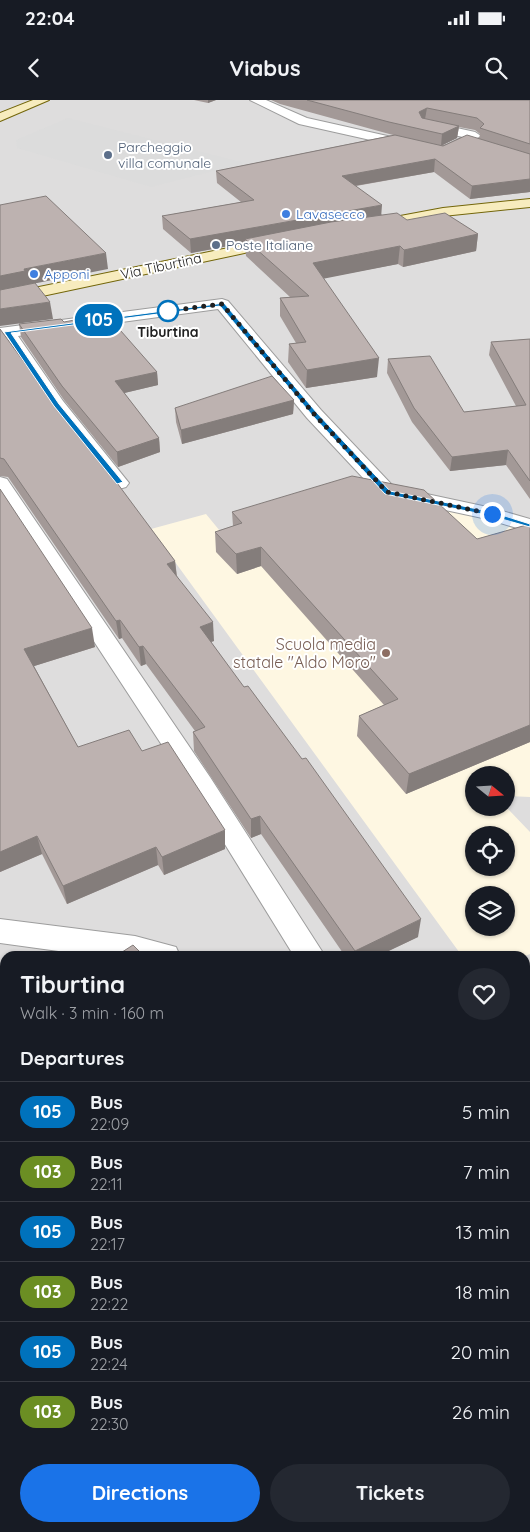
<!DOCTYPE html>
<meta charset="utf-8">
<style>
:root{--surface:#171b24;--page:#242831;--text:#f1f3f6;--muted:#9ea1a6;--line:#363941;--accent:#1a73e8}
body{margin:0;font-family:Quicksand,sans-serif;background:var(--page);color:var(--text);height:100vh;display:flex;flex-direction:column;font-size:19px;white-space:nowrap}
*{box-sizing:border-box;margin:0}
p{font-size:16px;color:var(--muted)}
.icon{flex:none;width:28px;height:28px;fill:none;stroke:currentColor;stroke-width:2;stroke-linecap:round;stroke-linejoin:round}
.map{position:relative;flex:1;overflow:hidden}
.panel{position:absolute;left:0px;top:851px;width:530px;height:581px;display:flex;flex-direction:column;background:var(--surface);border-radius:15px 15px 0 0;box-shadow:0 1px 4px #0004}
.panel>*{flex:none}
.badge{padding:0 10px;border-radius:16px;font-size:18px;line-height:32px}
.needle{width:32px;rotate:108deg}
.tools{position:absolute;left:465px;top:666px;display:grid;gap:10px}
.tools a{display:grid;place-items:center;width:50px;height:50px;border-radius:50%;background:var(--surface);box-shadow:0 1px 4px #0004;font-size:25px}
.you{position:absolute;width:25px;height:25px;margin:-12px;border:4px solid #fff;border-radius:50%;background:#1a73e8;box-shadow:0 0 0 8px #1a73e833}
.map>.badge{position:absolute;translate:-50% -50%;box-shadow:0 0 0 2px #fff}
h2{padding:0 20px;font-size:19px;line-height:45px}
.round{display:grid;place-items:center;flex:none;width:52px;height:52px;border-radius:26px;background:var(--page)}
.summary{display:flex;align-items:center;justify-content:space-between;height:85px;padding:0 20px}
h1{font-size:24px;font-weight:700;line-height:38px}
.button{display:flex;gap:10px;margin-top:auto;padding:10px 20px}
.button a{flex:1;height:58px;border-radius:30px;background:var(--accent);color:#fff;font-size:20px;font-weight:700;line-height:58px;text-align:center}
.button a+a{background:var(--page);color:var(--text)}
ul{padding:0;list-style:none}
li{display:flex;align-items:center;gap:15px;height:60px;padding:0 20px;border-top:1px solid var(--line)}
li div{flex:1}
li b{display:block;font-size:19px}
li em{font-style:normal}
li .badge{min-width:55px;font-weight:700;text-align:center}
.status{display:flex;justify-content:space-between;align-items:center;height:35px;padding:0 25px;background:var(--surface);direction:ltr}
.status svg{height:14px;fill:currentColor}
header{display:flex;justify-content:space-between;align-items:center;height:65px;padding:0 20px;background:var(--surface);font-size:22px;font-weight:700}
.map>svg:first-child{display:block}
.residential{fill:#dedddd;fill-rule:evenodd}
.education{fill:#fef7e2;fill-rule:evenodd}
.parking{fill:#dcdcdc}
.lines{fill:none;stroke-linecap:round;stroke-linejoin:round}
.street-casing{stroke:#9d9d9d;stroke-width:2}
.secondary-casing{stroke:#73660a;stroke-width:2}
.street{fill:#fff;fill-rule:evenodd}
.secondary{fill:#f7ecbe;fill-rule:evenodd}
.wall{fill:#a39997;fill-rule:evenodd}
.shaded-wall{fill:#847d7b}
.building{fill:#bdb2b0;stroke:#847d7b}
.line{fill:#0072bc;stroke:#fff}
.walk{stroke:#202020;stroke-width:5;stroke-dasharray:0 9}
.service-dot{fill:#5c6f8a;stroke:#fff;stroke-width:2}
.shop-dot{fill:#3f7fe0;stroke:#fff;stroke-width:2}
.stop-dot{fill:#fff;stroke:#0072bc;stroke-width:2.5}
.education-dot{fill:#8d6e63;stroke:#fff;stroke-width:2}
.labels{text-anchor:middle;stroke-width:4;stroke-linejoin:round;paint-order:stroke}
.far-service-label{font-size:14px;fill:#4e5e75;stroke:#fff;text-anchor:start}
.far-shop-label{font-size:14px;fill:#366cbe;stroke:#fff;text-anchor:start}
.far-street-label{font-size:14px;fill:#202020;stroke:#fff}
.far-stop-label{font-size:14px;font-weight:bold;fill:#202020;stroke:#fff}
.education-label{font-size:16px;fill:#785e54;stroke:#fff;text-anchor:end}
</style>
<div class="status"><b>22:04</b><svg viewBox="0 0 49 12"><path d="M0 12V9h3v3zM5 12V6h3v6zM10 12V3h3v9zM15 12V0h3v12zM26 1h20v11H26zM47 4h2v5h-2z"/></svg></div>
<header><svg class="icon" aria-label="back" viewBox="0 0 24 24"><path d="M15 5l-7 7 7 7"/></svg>Viabus<svg class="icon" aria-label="search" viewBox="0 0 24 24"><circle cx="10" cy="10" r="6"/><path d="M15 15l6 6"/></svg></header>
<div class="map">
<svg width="530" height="1432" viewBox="0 0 530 1432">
<rect width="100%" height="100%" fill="#f0ebe7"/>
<path class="residential" d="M 0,0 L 530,0 L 530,1432 L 0,1432 ZM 474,675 L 506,675 L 506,708 L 474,708 ZM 474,735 L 506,735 L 506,768 L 474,768 ZM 474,795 L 506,795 L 506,828 L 474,828 ZM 5,856 L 525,856 L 525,1428 L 5,1428 Z"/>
<path class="education" d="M 364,390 L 460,410 L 530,431 L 530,697 L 506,696 L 506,675 L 474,675 L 474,708 L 506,707 L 530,732 L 530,854 L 525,856 L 462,856 L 151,429 L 206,414 L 220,431 ZM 474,735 L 506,735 L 506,768 L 474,768 ZM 474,795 L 506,795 L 506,828 L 474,828 Z"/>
<polygon class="parking" points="68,18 245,63 151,87 17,48 16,40"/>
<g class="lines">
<g class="street-casing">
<g id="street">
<polygon points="250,0 266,0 307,18 441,48 463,37 421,28 419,25 421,22 425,21 475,32 481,36 442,56 299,24"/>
<polygon points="222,199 228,201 321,310 394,387 492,408 530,419 530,432 487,419 380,396 307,318 218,209 18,236 63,301 129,383 126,387 119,389 112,387 50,309 2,238 0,238 0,228"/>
<polygon points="0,377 7,379 210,677 325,856 294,856 192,691 0,398"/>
<polygon points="0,819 135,836 176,847 180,856 95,856 0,843"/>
<polygon points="525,928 530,930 530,960 525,958"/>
</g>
</g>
<g class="secondary-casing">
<g id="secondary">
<polygon points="33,0 49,0 0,21 0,13"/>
<polygon points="530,99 530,107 443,116 368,130 361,126 368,122 443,108"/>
<polygon points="282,137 287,138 289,141 287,144 0,205 0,195"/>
</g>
</g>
<use href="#street" class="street"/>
<use href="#secondary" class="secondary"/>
</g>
<g class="wall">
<polygon points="194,0 216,0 208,3"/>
<path d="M 271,0 L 530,0 L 530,92 L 470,99 L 434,72 L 356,86 L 382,115 L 478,134 L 476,151 L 403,167 L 398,164 L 323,178 L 377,277 L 306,288 L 288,262 L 289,244 L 296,243 L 280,216 L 280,198 L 290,197 L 246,156 L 245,143 L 191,153 L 163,129 L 162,116 L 241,102 L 217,83 L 216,71 L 393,35 L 280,4 ZM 459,27 L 475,30 L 480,34 L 479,39 L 442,45 L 457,38 Z"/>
<polygon points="64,222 157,272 158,285 124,293 159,338 160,352 118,367 64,300 21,237 19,224"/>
<polygon points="0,229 46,292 175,461 177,476 214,541 211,542 418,837 378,856 345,856 261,734 251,738 194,651 193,632 195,631 146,564 141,566 122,538 119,539 8,377 0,376"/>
<polygon points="530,239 530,399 506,365 450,371 412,322 387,273 388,259 464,312 516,306 489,255 491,242"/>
<polygon points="294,300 293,314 182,344 176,322 175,308"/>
<polygon points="0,389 95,547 34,566 78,647 142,651 225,749 164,775 158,765 67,804 42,754 0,772"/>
<polygon points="232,412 477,439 530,424 530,642 406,694 357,636 359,616 384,605 261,466 237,474 216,452 215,432 233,426"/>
<polygon points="392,1428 530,1432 389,1432"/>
</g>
<g class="shaded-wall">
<polygon points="208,0 216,0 208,3"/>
<polygon points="427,8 425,19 417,24 419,12"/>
<polygon points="459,26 457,38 441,46 442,34"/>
<polygon points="435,59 434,72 342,88 342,76"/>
<polygon points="530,79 530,92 470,99 472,86"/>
<polygon points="382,105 381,118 245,139 245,143 191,153 190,139"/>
<polygon points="478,134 476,151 403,167 404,150"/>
<polygon points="400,146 398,164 312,181 313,163"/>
<polygon points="106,153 108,169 27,185 0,193 0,176 24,169"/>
<polygon points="50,202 53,219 0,226 0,209"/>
<polygon points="379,258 377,277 306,288 307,270"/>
<polygon points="157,272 158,285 116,295 115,281"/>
<polygon points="294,300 293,314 182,344 181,330"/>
<polygon points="159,338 160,352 118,367 117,352"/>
<polygon points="508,350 506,365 450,371 452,357"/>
<polygon points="261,447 261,466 237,474 236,454"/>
<polygon points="175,461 177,480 167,464"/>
<polygon points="120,520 122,538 119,539 116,521"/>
<polygon points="213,522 214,541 201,545 200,527"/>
<polygon points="92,528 95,547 28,568 24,549"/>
<polygon points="143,546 146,564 141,566 139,547"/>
<polygon points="530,625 530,642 406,694 409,674"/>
<polygon points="260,716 261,734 251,738 251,719"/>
<polygon points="225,730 225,749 164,775 162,757"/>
<polygon points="37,736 42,754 0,772 0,752"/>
<polygon points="156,747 158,765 67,804 63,786"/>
<polygon points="421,819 418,837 378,856 355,856 355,851"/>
<polygon points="5,1224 5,1245 0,1249 0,1228"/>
<polygon points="129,1428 136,1428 131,1431"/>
</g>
<g class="building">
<polygon points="307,0 530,0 530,44 480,28 484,24 477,18 427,8 419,12 422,18 459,26 442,34 389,22"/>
<polygon points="395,35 443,46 467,35 530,54 530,79 472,86 435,59 342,76 382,105 190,139 162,116 254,100 216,71"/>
<polygon points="46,96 106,153 24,169 25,171 0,176 0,105"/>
<polygon points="397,113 407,120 445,113 478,134 404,150 400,146 313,163 379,258 307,270 289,244 306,242 280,198 309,196 245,139 331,122"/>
<polygon points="35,183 50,202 0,209 0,190"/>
<polygon points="106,214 157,272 115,281 159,338 117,352 62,286 19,224 61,219 64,222"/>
<polygon points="0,229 46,292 100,360 175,461 167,464 213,522 200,527 244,587 248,586 302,659 306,658 421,819 355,851 260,716 251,719 193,632 205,627 143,546 139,547 120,520 116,521 4,359 0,358"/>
<polygon points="530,239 530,381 508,350 452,357 414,308 388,259 430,256 464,312 526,305 491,242"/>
<polygon points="272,276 294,300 181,330 175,308"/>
<polygon points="352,376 424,390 477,439 530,424 530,625 409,674 359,616 398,599 261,447 236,454 215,432 242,423 232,412"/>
<polygon points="0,389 92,528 24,549 78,647 129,630 142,651 168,642 225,730 162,757 156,747 63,786 37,736 0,752"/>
<polygon points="133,845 144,856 116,856"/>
<polygon points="5,932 5,1224 0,1228 0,935"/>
<polygon points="525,1317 530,1320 530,1432 395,1432 392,1428 525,1428"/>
<polygon points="298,1428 304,1428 306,1432 293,1432"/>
</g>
<polygon class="line" points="224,203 317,313 390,391 492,412 530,424 530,427 491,416 385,394 312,315 220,206 11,233 59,304 123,382 117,384 54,306 4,232"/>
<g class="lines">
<polyline class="walk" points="168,211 222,204 314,314 387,392 492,414"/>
</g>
<g class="service-dot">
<circle cx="108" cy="55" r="5"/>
<circle cx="216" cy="145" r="5"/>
</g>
<g class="shop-dot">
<circle cx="286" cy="114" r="5"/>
<circle cx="34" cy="174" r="5"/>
</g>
<circle class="stop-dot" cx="168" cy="211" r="10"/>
<circle class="education-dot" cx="386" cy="553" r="5"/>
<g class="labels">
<g class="far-service-label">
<text x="118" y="52">Parcheggio<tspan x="118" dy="16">villa comunale</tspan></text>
<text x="226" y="150">Poste Italiane</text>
</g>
<g class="far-shop-label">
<text x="296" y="119">Lavasecco</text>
<text x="44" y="179">Apponi</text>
</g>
<g class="far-street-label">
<text transform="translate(161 166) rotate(-12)" y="5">Via Tiburtina</text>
</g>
<g class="far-stop-label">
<text x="168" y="237">Tiburtina</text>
</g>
<g class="education-label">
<text x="376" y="550">Scuola media<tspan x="376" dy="18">statale "Aldo Moro"</tspan></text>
</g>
</g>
</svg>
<div class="tools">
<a><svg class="needle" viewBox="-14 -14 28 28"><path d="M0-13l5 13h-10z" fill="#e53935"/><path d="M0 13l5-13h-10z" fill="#9ea1a6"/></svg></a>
<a><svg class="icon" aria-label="locate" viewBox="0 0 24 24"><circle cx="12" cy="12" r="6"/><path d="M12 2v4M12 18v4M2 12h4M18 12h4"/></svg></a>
<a><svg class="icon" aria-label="layers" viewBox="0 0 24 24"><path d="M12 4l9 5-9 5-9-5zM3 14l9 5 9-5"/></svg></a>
</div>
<div class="you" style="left:492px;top:414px"></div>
<b class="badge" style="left:99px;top:220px;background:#0072bc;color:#fff">105</b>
<section class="panel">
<div class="summary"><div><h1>Tiburtina</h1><p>Walk · 3 min · 160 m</p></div><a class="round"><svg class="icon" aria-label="heart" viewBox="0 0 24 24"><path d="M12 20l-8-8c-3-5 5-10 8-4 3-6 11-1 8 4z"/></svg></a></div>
<h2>Departures</h2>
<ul>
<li><span class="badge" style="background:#0072bc;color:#fff">105</span><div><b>Bus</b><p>22:09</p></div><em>5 min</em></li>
<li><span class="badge" style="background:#6b8e23;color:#fff">103</span><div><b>Bus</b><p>22:11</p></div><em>7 min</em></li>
<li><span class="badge" style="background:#0072bc;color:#fff">105</span><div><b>Bus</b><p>22:17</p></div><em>13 min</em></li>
<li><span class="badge" style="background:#6b8e23;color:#fff">103</span><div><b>Bus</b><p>22:22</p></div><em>18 min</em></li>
<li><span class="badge" style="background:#0072bc;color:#fff">105</span><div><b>Bus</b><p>22:24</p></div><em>20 min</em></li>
<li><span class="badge" style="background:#6b8e23;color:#fff">103</span><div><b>Bus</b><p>22:30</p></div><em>26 min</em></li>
</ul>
<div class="button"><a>Directions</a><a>Tickets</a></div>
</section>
</div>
